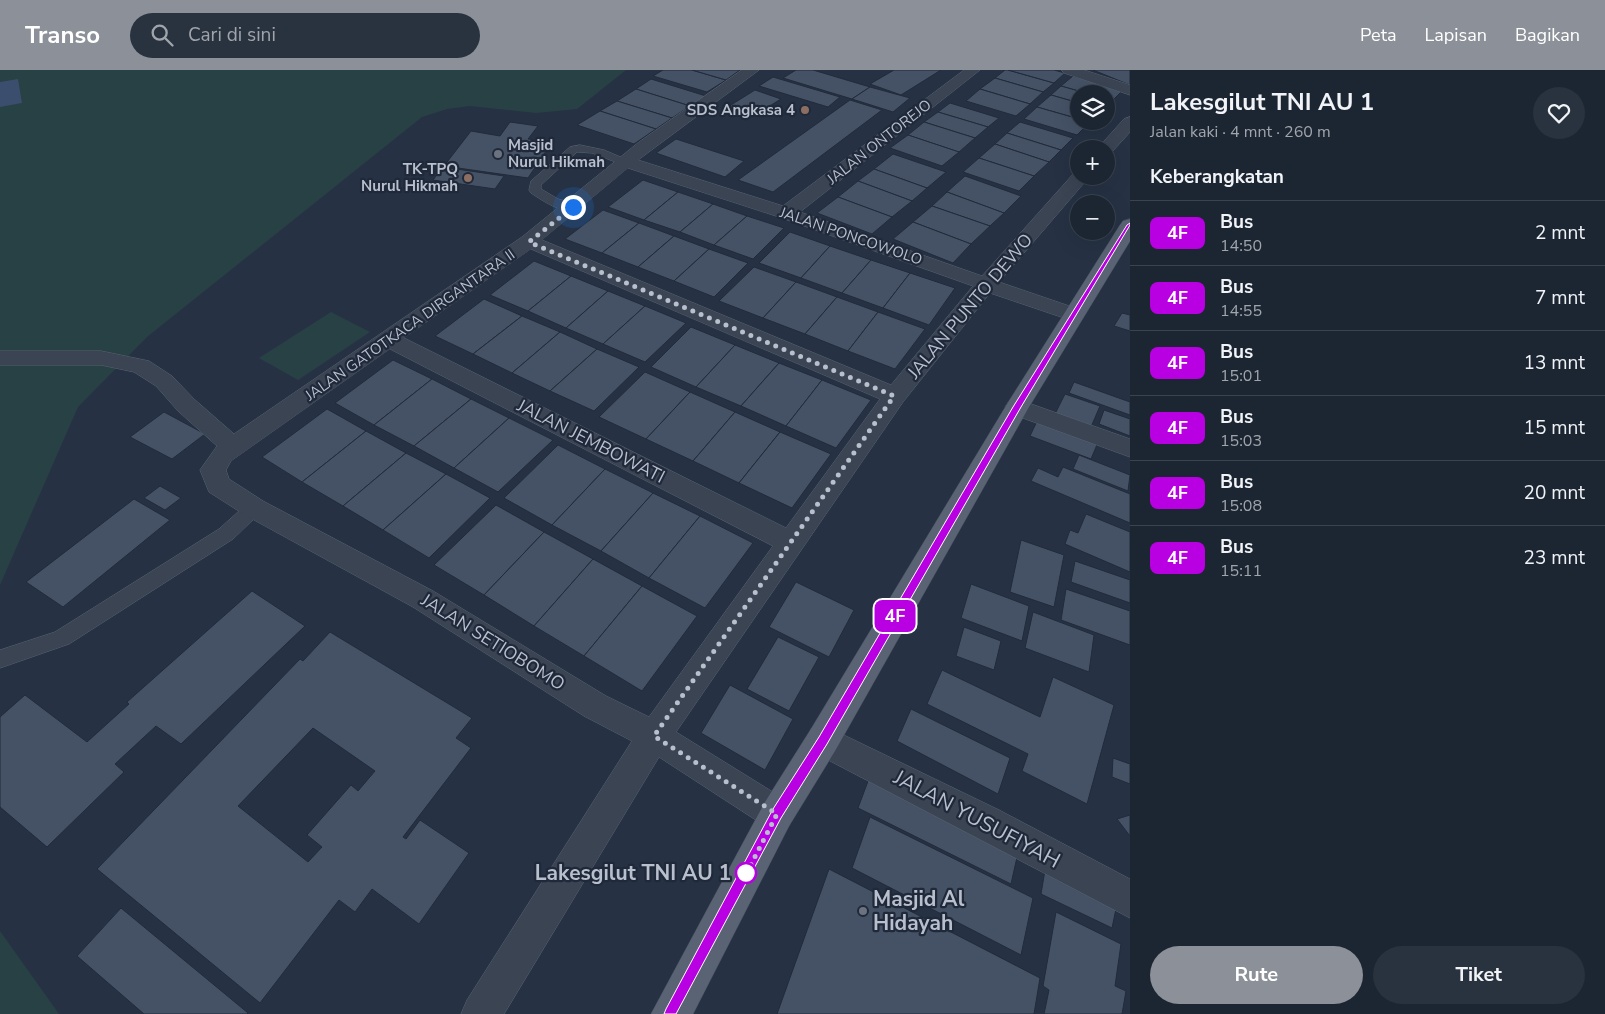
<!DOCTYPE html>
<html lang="id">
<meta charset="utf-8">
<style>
:root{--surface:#1c2633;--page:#29323f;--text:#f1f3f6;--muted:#a0a5ac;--line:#3a434e;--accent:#8c9099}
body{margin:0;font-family:"Nunito Sans",sans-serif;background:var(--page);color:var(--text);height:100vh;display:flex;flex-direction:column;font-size:19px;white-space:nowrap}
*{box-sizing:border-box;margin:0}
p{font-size:16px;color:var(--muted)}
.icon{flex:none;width:28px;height:28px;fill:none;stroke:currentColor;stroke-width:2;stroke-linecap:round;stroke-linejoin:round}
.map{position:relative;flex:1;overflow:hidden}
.panel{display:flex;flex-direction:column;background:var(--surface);width:475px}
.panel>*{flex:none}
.badge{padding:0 10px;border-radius:8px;font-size:18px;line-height:32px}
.buttons{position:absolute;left:1070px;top:15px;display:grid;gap:10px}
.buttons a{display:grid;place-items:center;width:45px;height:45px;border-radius:50%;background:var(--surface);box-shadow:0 5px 20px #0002,0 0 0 1px var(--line);font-size:25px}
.you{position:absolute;width:25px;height:25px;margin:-12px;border:4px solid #fff;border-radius:50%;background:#1a73e8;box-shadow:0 0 0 8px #1a73e833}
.map>.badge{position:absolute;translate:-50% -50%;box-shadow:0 0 0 2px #fff}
h2{padding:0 20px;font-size:19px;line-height:45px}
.round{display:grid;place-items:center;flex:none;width:52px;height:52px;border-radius:26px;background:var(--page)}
.summary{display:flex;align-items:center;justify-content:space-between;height:85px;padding:0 20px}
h1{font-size:24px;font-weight:700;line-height:38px}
.button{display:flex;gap:10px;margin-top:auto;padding:10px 20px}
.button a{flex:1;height:58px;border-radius:30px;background:var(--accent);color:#fff;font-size:20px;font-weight:700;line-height:58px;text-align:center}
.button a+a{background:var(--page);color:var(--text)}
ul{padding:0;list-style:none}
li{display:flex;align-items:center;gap:15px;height:65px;padding:0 20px;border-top:1px solid var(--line)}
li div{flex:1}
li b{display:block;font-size:19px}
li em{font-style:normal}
li .badge{min-width:55px;font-weight:700;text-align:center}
header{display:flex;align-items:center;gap:30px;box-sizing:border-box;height:70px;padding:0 25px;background:var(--accent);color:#fff}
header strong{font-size:24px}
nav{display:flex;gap:28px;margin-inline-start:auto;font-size:18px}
.search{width:350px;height:45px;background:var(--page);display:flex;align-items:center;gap:12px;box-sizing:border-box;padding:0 18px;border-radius:28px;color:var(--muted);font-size:19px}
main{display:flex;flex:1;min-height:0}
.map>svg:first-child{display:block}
.green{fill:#284145}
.water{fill:#3b4e6d}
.building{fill:#455266;stroke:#212b3b;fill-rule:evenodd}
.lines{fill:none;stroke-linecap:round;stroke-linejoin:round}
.lane-casing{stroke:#596271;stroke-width:1}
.street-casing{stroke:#596271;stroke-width:1}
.primary-casing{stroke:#444d5d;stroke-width:1}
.lane{fill:#3a4453;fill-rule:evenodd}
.street{fill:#3a4453;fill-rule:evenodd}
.primary{fill:#596373;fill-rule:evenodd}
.line{fill:#b900e2;stroke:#fff}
.walk{stroke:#b8bfcd;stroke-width:5;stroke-dasharray:0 9}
.education-dot{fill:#8d6e63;stroke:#1f2939;stroke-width:2}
.worship-dot{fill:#6b7280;stroke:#1f2939;stroke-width:2}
.stop-dot{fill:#fff;stroke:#b900e2;stroke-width:2.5}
.labels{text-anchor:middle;stroke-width:4.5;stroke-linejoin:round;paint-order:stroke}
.far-poi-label{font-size:15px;font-weight:bold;fill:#b8bfcd;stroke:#1f2939;text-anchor:end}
.far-street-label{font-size:15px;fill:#b8bfcd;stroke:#1f2939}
.street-label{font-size:18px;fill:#b8bfcd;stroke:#1f2939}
.near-street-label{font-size:21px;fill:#b8bfcd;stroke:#1f2939}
.near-stop-label{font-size:21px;font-weight:bold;fill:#b8bfcd;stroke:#1f2939;text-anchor:end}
.near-poi-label{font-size:21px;font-weight:bold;fill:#b8bfcd;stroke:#1f2939;text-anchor:start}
</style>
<header>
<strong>Transo</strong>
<div class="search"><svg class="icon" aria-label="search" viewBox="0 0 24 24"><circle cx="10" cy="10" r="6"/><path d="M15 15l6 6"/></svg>Cari di sini</div>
<nav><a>Peta</a><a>Lapisan</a><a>Bagikan</a></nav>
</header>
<main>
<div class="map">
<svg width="1130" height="944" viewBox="0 0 1130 944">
<rect width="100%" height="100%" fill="#263244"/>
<g class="green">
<polygon points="0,0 626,0 577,39 536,43 470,36 447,39 422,47 147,267 78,337 0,515"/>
<polygon points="331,242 370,262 298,310 259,288"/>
<polygon points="0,861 59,944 0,944"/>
</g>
<polygon class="water" points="18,9 22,33 0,37 0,12"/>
<g class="building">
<polygon points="663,0 692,0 726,10 707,22 653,6"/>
<polygon points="692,0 740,0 726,10"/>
<polygon points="796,0 813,0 870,17 852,29 783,8"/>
<polygon points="894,0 941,0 901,25 870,14"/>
<polygon points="1005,0 1008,0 1054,13 1043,22 995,8"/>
<polygon points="1008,0 1054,0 1065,3 1054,13"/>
<polygon points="1093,0 1130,0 1130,15"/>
<polygon points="1073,6 1123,20 1113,30 1106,29 1106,24 1089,24 1061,16"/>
<polygon points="773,7 840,27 828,37 759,16"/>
<polygon points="995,8 1043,22 1030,34 980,19"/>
<polygon points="651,9 706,26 690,36 636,19"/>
<polygon points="1061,16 1089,24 1079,24 1079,33 1051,25"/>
<polygon points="870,17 910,28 893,42 852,29"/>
<polygon points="636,19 690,36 672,48 617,31"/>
<polygon points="980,19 1030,34 1016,46 966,31"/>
<polygon points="755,20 781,29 752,47 726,38"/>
<polygon points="1051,25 1079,33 1079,49 1037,37"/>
<polygon points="850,30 882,40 773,122 738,110"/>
<polygon points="617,31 672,48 656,59 600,41"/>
<polygon points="950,33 999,48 988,57 938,42"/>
<polygon points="1037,37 1079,49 1079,51 1090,52 1077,65 1024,49"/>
<polygon points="600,41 656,59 634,74 577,55"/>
<polygon points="938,42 988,57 975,68 924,52"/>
<polygon points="510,52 538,56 528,69 552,72 528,108 444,96 471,61 500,66"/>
<polygon points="924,52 975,68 959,82 908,65"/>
<polygon points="1020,52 1073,68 1061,80 1007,63"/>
<polygon points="1007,63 1061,80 1049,92 995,74"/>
<polygon points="908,65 959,82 942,96 890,78"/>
<polygon points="676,69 744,91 725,107 656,83"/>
<polygon points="995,74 1049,92 1034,106 979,88"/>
<polygon points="893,84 946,102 927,118 874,99"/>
<polygon points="979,88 1034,106 1019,121 963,102"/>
<polygon points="443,97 504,106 495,119 433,110"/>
<polygon points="874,99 927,118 912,131 858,111"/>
<polygon points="965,106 1021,126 1004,143 947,122"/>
<polygon points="643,110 678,122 644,150 608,137"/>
<polygon points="858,111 912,131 892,147 838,127"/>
<polygon points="678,122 713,134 680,162 644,150"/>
<polygon points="947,122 1004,143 990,156 932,136"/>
<polygon points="838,127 892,147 872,164 817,143"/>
<polygon points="713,134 747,146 714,175 680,162"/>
<polygon points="932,136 990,156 971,174 913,152"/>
<polygon points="603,140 639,153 602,183 565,169"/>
<polygon points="747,146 784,158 753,189 714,175"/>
<polygon points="913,152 971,174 953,193 893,169"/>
<polygon points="639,153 674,166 638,197 602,183"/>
<polygon points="790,162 830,176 801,208 759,193"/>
<polygon points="674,166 709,179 674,211 638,197"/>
<polygon points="830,176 871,190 842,223 801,208"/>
<polygon points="709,179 748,193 714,227 674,211"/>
<polygon points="871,190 910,203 883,238 842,223"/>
<polygon points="534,191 571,206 528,241 490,225"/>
<polygon points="754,197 796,212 763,248 719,231"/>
<polygon points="910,203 955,218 929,255 883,238"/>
<polygon points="571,206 608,221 566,258 528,241"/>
<polygon points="796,212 837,227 805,264 763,248"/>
<polygon points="608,221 645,236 603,274 566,258"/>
<polygon points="837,227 878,242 848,281 805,264"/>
<polygon points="484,229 522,246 473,284 435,266"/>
<polygon points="645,236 686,253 645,292 603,274"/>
<polygon points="878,242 925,259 895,299 848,281"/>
<polygon points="1122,243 1130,245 1130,261 1114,256"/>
<polygon points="522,246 560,262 512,303 473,284"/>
<polygon points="691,257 735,275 696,317 651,297"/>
<polygon points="560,262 597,279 550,321 512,303"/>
<polygon points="735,275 779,293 741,336 696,317"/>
<polygon points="597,279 639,297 594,341 550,321"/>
<polygon points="393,290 432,309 374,355 335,333"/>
<polygon points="779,293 822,310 786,356 741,336"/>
<polygon points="645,302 690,322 646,369 599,347"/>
<polygon points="432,309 471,329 414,376 374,355"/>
<polygon points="822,310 871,330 836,378 786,356"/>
<polygon points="1074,312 1130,332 1130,345 1069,323"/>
<polygon points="690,322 735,342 693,391 646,369"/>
<polygon points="1065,324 1100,336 1091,357 1055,344"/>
<polygon points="471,329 509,348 454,398 414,376"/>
<polygon points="327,339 366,361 302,412 262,387"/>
<polygon points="1104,340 1130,349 1130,366 1099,354"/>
<polygon points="164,342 205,364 172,389 130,367"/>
<polygon points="735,342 780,362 739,413 693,391"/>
<polygon points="1039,347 1099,370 1091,389 1030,366"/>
<polygon points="509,348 553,370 498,422 454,398"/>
<polygon points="366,361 406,383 343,436 302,412"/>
<polygon points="780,362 831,384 792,438 739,413"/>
<polygon points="558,375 605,399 552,455 504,428"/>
<polygon points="406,383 446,404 383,460 343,436"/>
<polygon points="1079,385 1130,405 1128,421 1073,399"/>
<polygon points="1063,397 1130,424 1130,453 1031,411 1038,398 1058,407"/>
<polygon points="605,399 653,423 601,481 552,455"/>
<polygon points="446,404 490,428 429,488 383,460"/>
<polygon points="160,416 181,428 165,440 144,428"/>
<polygon points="653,423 700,446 649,508 601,481"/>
<polygon points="134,429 170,450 63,537 26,512"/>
<polygon points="496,435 544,462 484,525 434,495"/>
<polygon points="1086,444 1130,462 1130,502 1065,474 1070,460 1078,463"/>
<polygon points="700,446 753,473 705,538 649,508"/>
<polygon points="544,462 593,489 534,556 484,525"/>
<polygon points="1021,470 1064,485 1054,537 1010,522"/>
<polygon points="593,489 642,516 584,586 534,556"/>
<polygon points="1075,491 1130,510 1130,533 1071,512"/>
<polygon points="796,512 854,540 829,587 769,557"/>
<polygon points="971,514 1029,536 1022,571 961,548"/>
<polygon points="642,516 697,546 642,621 584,586"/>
<polygon points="1066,519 1130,541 1130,575 1061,550"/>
<polygon points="252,521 305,556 181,674 156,656 115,694 124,702 47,777 0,737 0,647 25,625 87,672 129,634 127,632"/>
<polygon points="1033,542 1094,565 1089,602 1025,578"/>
<polygon points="964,557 1001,571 994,600 956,586"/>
<path d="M 330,562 L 472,648 L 456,668 L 471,678 L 403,767 L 406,769 L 420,750 L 469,783 L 419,854 L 372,819 L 355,842 L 339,830 L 260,933 L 97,799 L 300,589 L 303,591 ZM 313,658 L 375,701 L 358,721 L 351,715 L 307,765 L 322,777 L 308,792 L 238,736 Z"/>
<polygon points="778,567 819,587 789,641 747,619"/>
<polygon points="942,600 1040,647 1053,607 1114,635 1087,734 1022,701 1028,684 927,634"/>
<polygon points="730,615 793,649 765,700 701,663"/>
<polygon points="911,639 1010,688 998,724 897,671"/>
<polygon points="1113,688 1130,694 1130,714 1112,707"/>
<polygon points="871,703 1020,774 1011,814 858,738"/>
<polygon points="1130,745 1130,766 1117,749"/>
<polygon points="870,747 1033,828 1021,885 852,798"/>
<polygon points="829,799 1040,908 1034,944 777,944"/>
<polygon points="1045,800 1117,834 1112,858 1041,824"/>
<polygon points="121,838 248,943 247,944 144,944 77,886"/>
<polygon points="1056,842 1121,874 1115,916 1126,921 1122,944 1044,944 1049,920 1043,916"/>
</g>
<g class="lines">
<g class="lane-casing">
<g id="lane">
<path d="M 580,75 L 604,80 L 632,92 L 626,96 L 592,83 L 577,82 L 541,115 L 541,119 L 558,129 L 577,134 L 579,137 L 577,140 C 562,144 543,131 531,123 L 529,120 L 531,111 L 570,77 Z"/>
<polygon points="254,431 260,433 263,438 260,443 233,469 69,574 0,598 0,580 55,562 219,459 248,433"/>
</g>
</g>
<g class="street-casing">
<g id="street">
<path d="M 742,0 L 759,0 L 638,90 L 783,136 L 964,0 L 980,0 L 800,142 L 982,206 L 1075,102 L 1079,101 L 1079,106 L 1090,106 L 999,212 L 1081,240 L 1084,245 L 1081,250 L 1073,251 L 990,223 L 903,332 L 676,662 L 789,732 L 794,744 L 789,756 L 777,761 L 765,756 L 659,687 L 504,944 L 461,944 L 467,930 L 632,671 L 584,646 L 413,537 L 245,445 L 209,422 L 200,400 L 217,376 L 178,341 L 156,316 L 134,302 L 101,295 L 0,295 L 0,281 L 101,281 L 149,291 L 172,306 L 194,329 L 234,364 L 522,167 L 639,72 ZM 628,98 L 779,147 L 973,216 L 891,315 L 542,170 ZM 531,179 L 880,329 L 786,458 L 404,268 ZM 390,279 L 773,476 L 649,647 L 606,626 L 433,521 L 263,431 L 229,409 L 226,400 L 231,391 Z"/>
<polygon points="1062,0 1084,0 1130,15 1130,25 1064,3"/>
<polygon points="1130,47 1130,62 1111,83 1106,84 1106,79 1097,79 1124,49"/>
<polygon points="1017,329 1130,369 1130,387 1009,343 1005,337 1009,331"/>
<polygon points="823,655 999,740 1130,809 1130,848 811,681 807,670 811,659"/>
</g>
</g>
<g class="primary-casing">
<polygon id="primary" points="1130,149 1130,171 1029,337 835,681 789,756 693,944 651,944 765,732 811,659 1009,331 1120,155 1123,151"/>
</g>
<use href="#lane" class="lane"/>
<use href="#street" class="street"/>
<use href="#primary" class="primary"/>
</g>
<polygon class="line" points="1130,153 1130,155 1021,337 827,674 781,748 676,944 664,944 666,939 773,739 819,667 1013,337 1127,155"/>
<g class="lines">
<polyline class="walk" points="573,137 529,172 894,326 654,666 777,744 744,808 746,803"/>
</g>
<g class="education-dot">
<circle cx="805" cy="40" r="5"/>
<circle cx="468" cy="108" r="5"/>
</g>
<g class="worship-dot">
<circle cx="498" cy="84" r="5"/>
<circle cx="863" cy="841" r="5"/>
</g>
<circle class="stop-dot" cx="746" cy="803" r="10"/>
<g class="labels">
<g class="far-poi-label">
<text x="795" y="45">SDS Angkasa 4</text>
<text x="508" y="80" text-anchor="start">Masjid<tspan x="508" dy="17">Nurul Hikmah</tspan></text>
<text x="458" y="104">TK-TPQ<tspan x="458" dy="17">Nurul Hikmah</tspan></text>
</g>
<g class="far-street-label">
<text transform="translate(879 72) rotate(-38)" y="5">JALAN ONTOREJO</text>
<text transform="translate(851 166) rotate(19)" y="5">JALAN PONCOWOLO</text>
<text transform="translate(410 255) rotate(-35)" y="5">JALAN GATOTKACA DIRGANTARA II</text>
</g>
<g class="street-label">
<text transform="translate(970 236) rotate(-50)" y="6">JALAN PUNTO DEWO</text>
<text transform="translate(591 371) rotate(27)" y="6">JALAN JEMBOWATI</text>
<text transform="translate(493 572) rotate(32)" y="6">JALAN SETIOBOMO</text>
</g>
<g class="near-street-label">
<text transform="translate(977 749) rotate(28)" y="7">JALAN YUSUFIYAH</text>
</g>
<g class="near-stop-label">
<text x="731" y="810">Lakesgilut TNI AU 1</text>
</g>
<g class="near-poi-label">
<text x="873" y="836">Masjid Al<tspan x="873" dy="24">Hidayah</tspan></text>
</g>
</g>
</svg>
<div class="buttons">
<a><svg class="icon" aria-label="layers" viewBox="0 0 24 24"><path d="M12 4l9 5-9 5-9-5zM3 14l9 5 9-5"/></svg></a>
<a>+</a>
<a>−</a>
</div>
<div class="you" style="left:573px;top:137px"></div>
<b class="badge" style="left:895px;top:546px;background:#b900e2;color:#fff">4F</b>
</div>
<section class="panel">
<div class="summary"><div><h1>Lakesgilut TNI AU 1</h1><p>Jalan kaki · 4 mnt · 260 m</p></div><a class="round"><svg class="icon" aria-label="heart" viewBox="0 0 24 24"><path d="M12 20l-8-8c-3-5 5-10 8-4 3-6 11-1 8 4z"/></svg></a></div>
<h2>Keberangkatan</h2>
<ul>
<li><span class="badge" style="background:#b900e2;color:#fff">4F</span><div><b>Bus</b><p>14:50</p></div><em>2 mnt</em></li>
<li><span class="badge" style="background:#b900e2;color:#fff">4F</span><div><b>Bus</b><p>14:55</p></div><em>7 mnt</em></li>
<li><span class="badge" style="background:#b900e2;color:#fff">4F</span><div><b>Bus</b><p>15:01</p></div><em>13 mnt</em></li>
<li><span class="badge" style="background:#b900e2;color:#fff">4F</span><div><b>Bus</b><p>15:03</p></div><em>15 mnt</em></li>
<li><span class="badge" style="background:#b900e2;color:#fff">4F</span><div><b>Bus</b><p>15:08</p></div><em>20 mnt</em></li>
<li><span class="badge" style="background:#b900e2;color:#fff">4F</span><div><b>Bus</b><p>15:11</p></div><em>23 mnt</em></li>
</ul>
<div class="button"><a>Rute</a><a>Tiket</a></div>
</section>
</main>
